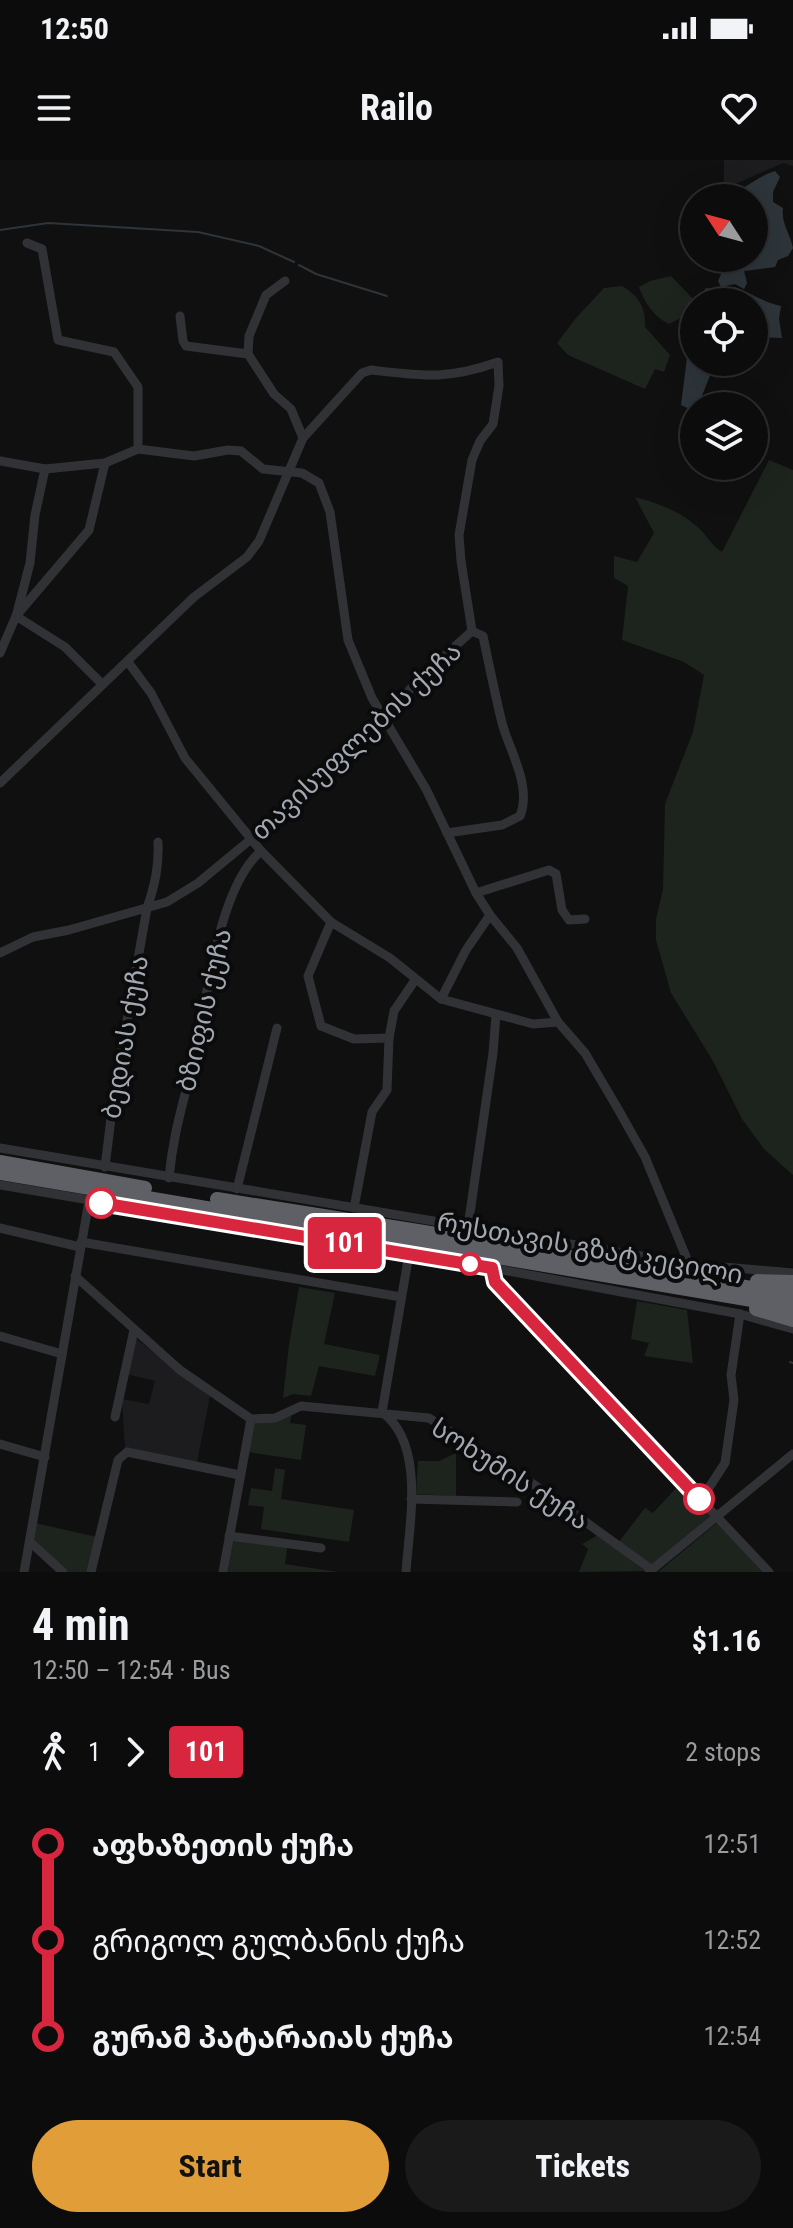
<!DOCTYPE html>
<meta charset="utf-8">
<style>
:root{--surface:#0c0c0d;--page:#1a1a1b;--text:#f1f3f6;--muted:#9a9b9d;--line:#2c2c2e;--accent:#e09d38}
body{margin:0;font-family:"Roboto Condensed","Noto Sans Georgian",sans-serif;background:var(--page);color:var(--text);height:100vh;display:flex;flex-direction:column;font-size:30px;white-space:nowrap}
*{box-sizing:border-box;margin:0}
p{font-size:26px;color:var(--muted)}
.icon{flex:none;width:44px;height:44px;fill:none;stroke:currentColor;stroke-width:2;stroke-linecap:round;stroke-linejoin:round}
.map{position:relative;height:1412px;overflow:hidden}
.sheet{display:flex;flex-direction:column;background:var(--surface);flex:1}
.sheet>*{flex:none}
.badge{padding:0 16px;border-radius:6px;font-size:28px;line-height:52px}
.needle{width:52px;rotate:306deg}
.fabs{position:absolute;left:680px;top:24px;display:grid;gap:16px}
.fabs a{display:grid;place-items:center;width:88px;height:88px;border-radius:50%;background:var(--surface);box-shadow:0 8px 32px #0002,0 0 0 2px var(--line);font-size:40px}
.map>.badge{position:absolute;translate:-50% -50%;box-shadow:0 0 0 4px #fff}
.legs{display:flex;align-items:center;gap:12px;height:88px;padding:0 32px;font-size:26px}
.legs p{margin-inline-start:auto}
.summary{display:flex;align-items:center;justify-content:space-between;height:136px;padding:0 32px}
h1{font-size:44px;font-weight:700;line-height:60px}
.button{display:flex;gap:16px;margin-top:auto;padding:16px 32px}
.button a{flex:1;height:92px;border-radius:48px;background:var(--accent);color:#111;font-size:32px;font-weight:700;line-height:92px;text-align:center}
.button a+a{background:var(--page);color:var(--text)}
ul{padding:0 32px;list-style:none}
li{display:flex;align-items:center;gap:28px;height:96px;font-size:30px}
li i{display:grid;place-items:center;width:12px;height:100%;margin:0 10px;background:currentColor}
li i::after{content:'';width:20px;height:20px;margin:-10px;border:6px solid;border-radius:50%;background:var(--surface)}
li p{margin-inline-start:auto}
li:first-child i{background:linear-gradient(#0000 50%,currentColor 0)}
li:last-child i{background:linear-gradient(currentColor 50%,#0000 0)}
.status{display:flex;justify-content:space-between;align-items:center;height:56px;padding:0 40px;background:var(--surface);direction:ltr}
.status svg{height:22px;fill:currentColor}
header{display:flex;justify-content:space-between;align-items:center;height:104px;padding:0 32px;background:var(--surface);font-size:36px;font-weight:700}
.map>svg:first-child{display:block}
.built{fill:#1c1c1e}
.green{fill:#1d231d}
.water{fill:#2d353a}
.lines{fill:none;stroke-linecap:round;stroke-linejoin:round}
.stream{stroke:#2d353a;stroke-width:2}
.minor{stroke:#313236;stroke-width:9}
.highway{stroke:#5e6066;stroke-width:14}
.line-1-casing{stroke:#fff;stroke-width:18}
.line-1{stroke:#d7263d;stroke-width:12}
.stop-1-dot{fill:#fff;stroke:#d7263d;stroke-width:4}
.labels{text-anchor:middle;stroke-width:8;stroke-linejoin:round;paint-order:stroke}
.street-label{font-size:26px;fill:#a2a8b1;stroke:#0b0b0c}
</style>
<div class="status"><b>12:50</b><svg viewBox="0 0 49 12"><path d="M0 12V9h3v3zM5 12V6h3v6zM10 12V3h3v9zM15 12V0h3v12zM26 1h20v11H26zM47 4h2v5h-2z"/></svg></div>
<header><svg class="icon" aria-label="menu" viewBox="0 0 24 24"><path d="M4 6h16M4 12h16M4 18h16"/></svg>Railo<svg class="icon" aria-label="heart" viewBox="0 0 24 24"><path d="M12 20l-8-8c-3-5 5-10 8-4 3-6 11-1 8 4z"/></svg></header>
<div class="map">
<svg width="793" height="1412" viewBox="0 0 793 1412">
<rect width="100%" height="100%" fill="#101011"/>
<g class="built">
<polygon points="724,0 793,0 793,6 783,3 724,29"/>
<polygon points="135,1178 210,1236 197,1302 125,1288 122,1239 149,1244 155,1221 127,1214"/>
</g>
<g class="green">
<path d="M 671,116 L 696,142 L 693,174 L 683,157 L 669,164 C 654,157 644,142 639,127 L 650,121 Z"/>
<path d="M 622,126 C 639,136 646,148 645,167 L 670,195 L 664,212 L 655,209 L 645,229 L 568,195 L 557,183 L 576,158 L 604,128 Z"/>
<path d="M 769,300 L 793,310 L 793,1015 L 764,989 L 742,959 L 713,901 L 671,833 L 656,780 L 656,759 L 663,729 L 665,644 L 693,572 L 704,515 L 684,502 L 622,480 L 628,426 L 614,418 L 614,396 L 637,402 L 654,373 L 635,337 C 660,344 680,351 700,369 C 708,377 712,386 722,392 Z"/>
<polygon points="299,1127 335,1133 324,1184 380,1195 375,1216 319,1206 311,1236 293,1234 283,1238 289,1185"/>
<polygon points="637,1141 687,1150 693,1203 644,1196 649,1183 631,1179"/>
<polygon points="292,1253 290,1263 306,1265 301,1300 248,1292 252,1264"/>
<polygon points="456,1293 456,1336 416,1334 418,1301 439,1301"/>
<polygon points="275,1308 285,1310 281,1339 354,1350 349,1382 261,1369 264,1347 248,1345 251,1328 272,1331"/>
<polygon points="678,1326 710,1356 650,1406 618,1383 645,1348 653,1353"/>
<polygon points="718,1362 767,1412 658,1412"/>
<polygon points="35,1363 97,1377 89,1412 68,1412 33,1381"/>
<polygon points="234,1374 288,1382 285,1404 338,1412 228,1412"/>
<polygon points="598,1375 645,1411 579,1412 588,1389 582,1384"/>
</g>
<g class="water">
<path d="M 775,11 L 780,17 L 773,32 L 773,42 L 783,48 C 781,64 790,73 793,88 L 788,96 L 778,100 L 775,107 L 744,111 L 747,123 L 744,129 L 735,124 L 721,127 L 718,121 L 728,98 L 754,98 L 754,38 L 733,38 L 730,34 C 747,28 758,16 775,11 Z"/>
<path d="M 734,127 C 751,133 763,142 781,146 L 779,159 L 782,178 L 754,177 L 754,142 L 715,142 L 704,131 L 706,128 L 719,130 Z"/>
<polygon points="687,198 704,206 719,208 717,212 711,213 698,246 694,246 694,251 681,245"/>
</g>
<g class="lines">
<g class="stream">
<polyline points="0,70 48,63 198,72 259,86 294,102"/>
<polyline points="299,105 316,114 387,136"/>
<polyline points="790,1202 793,1203"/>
</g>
<g class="minor">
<polyline points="27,83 42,89 58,180 114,192 138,227 138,289"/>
<polyline points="285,121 266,135 249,176 248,194 274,234 291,249 303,278"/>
<polyline points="180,156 183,181 186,186 248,194"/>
<polyline points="0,301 45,309 105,303 138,289 194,296 228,290 241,291 263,309 302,313 319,323 330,352 348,480 372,538 426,629 476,733 490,755 517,788 558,862 585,893 618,949 645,997 689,1104"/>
<polyline points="17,453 30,403 35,355 45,309"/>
<polyline points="16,456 65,487 102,524"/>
<polyline points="0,493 16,456 89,370 105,303"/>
<polyline points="128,502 151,533 185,598 261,691 331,762 390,798 441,839 533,864 558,862"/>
<path d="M 0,623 L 194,437 L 247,397 L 259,381 L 303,278 L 362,213 L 371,210 C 423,216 447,220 498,202 L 499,226 L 493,264 L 480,281 L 472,300 L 459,375 L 461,401 L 472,471"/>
<path d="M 447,673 L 502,665 L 520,656 C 532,626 510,592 502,563 C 495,534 489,505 483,476 L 472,471"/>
<polyline points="476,733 549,710 556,714 562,750 569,760 585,759"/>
<polyline points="331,762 308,816 321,866 354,879 389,878"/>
<polyline points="0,793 33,777 69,770 167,742 198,723 285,651 332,601 383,560 420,518 472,471"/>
<polyline points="441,839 466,790 490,755"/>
<polyline points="0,988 689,1104 793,1113"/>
<path d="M 105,1007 L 114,934 L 147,748 C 155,725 159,706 158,682"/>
<path d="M 169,1018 C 173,973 184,941 194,898 C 207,842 217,729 261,691"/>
<polyline points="0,1025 492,1108 740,1154 793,1169"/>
<polyline points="237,1029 277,868"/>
<polyline points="354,1048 372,952 387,930 389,878 394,851 415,820"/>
<polyline points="468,1067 493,893 496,855"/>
<polyline points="0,1068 80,1087"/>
<polyline points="81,1082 401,1137"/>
<polyline points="492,1108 495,1122 769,1412"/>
<polyline points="75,1116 180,1210 251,1259 275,1258 301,1246 429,1258 533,1324 652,1410"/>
<polyline points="0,1176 62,1194"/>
<path d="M 382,1252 C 426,1284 409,1365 406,1412"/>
<polyline points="382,1252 409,1094"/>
<polyline points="115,1257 134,1170"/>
<polyline points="0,1284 45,1297"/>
<polyline points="411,1339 517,1342"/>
<polyline points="701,1340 725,1303 734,1240 731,1215 740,1154"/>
<polyline points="229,1376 321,1388"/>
<polyline points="30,1382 63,1412"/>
<polyline points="24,1412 89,1041"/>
<polyline points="91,1412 118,1300 127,1292 240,1315"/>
<polyline points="223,1412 251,1259"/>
<polyline points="649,1412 793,1294"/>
</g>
<g class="highway">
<polyline points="0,1002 145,1028"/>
<polyline points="0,1013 793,1147"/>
<polyline points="217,1039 424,1072 793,1135"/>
<polyline points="757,1121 793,1122"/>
<polyline points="756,1149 793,1160"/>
</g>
</g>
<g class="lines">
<g class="line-1-casing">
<polyline id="line-1" points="101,1043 492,1108 495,1122 699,1339"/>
</g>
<use href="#line-1" class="line-1"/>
</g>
<g class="stop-1-dot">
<circle cx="101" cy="1043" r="14"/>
<circle cx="470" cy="1104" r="10"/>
<circle cx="699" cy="1339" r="14"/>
</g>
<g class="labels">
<g class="street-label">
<text transform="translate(356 581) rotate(-43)" y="9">თავისუფლების ქუჩა</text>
<text transform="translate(204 850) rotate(-77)" y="9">ბზიფის ქუჩა</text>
<text transform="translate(125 877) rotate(-80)" y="9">ბედიას ქუჩა</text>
<text transform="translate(590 1088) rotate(10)" y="9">რუსთავის გზატკეცილი</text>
<text transform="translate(510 1314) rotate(33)" y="9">სოხუმის ქუჩა</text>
</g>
</g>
</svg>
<div class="fabs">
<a><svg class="needle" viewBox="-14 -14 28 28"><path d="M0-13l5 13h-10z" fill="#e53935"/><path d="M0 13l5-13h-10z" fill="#9a9b9d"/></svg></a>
<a><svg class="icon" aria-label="locate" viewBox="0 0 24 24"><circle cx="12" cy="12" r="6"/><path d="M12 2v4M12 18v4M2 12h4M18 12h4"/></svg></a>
<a><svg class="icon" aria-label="layers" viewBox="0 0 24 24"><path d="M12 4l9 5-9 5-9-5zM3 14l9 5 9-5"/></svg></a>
</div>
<b class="badge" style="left:345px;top:1083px;background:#d7263d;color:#fff">101</b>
</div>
<section class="sheet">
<div class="summary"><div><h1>4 min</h1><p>12:50 – 12:54 · Bus</p></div><b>$1.16</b></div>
<div class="legs"><svg class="icon" aria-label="walk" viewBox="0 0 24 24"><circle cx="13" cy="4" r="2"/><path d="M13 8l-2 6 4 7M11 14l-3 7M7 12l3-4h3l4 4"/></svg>1<svg class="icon" aria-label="forward" viewBox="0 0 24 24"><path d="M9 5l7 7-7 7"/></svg><b class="badge" style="background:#d7263d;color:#fff">101</b><p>2 stops</p></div>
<ul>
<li><i style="color:#d7263d"></i><b>აფხაზეთის ქუჩა</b><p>12:51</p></li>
<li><i style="color:#d7263d"></i><span>გრიგოლ გულბანის ქუჩა</span><p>12:52</p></li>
<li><i style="color:#d7263d"></i><b>გურამ პატარაიას ქუჩა</b><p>12:54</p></li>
</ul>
<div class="button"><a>Start</a><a>Tickets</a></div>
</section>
